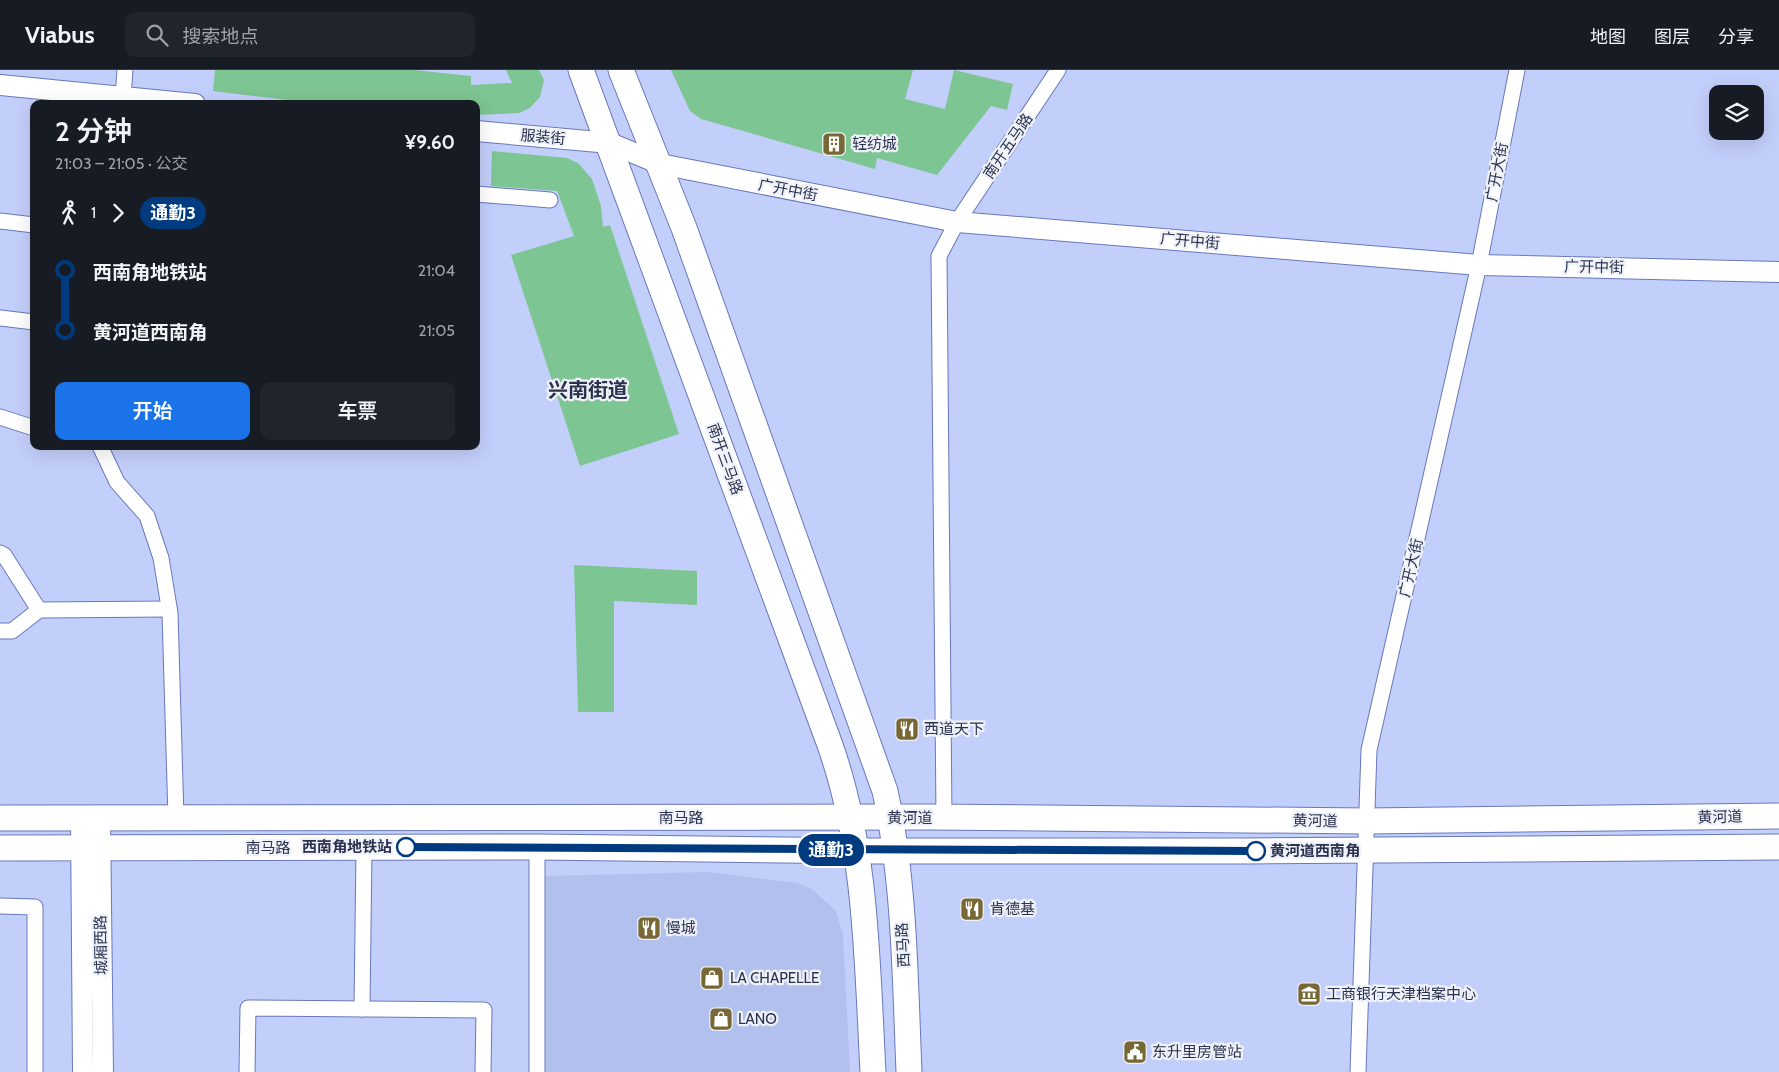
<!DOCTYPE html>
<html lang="zh">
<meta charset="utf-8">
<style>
:root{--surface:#171b24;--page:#20242c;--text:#f1f3f6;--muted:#9ea1a6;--line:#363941;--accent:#1a73e8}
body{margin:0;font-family:Cabin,"Noto Sans SC",sans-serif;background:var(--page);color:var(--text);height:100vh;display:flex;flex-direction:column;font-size:19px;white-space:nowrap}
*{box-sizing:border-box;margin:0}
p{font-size:16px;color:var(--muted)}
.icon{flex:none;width:28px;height:28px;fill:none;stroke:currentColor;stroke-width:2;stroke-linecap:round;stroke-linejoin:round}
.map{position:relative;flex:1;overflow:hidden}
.drawer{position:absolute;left:30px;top:30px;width:450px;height:350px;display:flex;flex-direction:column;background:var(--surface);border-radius:10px;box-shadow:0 5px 20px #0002}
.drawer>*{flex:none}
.badge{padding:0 10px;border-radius:16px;font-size:18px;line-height:32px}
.fabs{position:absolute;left:1709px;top:15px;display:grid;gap:10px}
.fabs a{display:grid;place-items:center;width:55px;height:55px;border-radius:10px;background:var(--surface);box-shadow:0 5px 20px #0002;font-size:25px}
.map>.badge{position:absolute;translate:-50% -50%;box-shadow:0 0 0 2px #fff}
.legs{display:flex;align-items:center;gap:8px;height:55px;padding:0 25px;font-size:16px}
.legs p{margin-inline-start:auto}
.summary{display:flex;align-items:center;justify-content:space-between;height:85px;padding:0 25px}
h1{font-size:28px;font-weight:600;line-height:38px}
.primary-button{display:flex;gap:10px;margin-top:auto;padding:10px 25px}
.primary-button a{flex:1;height:58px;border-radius:10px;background:var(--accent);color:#fff;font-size:20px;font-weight:600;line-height:58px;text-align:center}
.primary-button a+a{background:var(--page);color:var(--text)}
ul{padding:0 25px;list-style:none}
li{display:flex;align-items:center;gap:18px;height:60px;font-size:19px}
li i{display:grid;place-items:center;width:8px;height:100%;margin:0 6px;background:currentColor}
li i::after{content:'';width:12px;height:12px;margin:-6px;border:4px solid;border-radius:50%;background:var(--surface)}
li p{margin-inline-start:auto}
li:first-child i{background:linear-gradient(#0000 50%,currentColor 0)}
li:last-child i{background:linear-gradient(currentColor 50%,#0000 0)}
header{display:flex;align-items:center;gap:30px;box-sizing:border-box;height:70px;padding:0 25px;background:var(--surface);border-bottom:1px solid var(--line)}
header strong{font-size:24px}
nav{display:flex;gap:28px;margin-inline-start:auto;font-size:18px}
.search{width:350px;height:45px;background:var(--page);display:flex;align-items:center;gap:12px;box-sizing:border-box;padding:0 18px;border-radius:10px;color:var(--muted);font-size:19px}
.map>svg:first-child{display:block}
.built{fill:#b2c0ee}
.building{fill:#7dc592}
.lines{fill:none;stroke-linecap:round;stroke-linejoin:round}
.minor-casing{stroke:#6878ba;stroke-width:17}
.tertiary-casing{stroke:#6878ba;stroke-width:22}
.primary-casing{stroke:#6878ba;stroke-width:27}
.minor{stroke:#fff;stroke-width:15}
.tertiary{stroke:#fff;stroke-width:20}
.primary{stroke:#fff;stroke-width:25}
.line-1-casing{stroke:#fff;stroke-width:11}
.line-1{stroke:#003b80;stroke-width:8}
.stop-1-dot{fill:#fff;stroke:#003b80;stroke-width:2.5}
.labels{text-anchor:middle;stroke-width:4.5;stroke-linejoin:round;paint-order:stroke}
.street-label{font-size:15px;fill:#2b324e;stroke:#eff2f9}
.poi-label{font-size:15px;fill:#2b324e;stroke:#eff2f9;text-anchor:start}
.stop-label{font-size:15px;font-weight:bold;fill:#2b324e;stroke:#eff2f9;text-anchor:end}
.district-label{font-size:20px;font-weight:bold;fill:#2b324e;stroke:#eff2f9}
</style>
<header>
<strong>Viabus</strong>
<div class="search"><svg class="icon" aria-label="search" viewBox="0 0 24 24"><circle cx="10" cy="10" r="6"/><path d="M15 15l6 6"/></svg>搜索地点</div>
<nav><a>地图</a><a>图层</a><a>分享</a></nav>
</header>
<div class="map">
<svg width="1779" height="1002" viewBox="0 0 1779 1002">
<rect width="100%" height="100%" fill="#c3cffb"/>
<polygon class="built" points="708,802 797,813 812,819 836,841 843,865 850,1002 542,1002 544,806"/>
<g class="building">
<polygon points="215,0 415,0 471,6 471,15 512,13 506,0 539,0 544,10 540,27 530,38 519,43 476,45 476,34 322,34 213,21"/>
<polygon points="671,0 913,0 905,29 945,39 954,0 1013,14 1007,40 991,36 937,105 877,88 875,99 701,49 690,41"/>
<polygon points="492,81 567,88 578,93 592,109 601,136 603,157 610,155 679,364 580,396 511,185 574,166 557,121 491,116"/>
<polygon points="574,495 697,501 697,535 614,531 614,642 578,642"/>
</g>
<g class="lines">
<g class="minor-casing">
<g id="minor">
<polyline points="123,27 125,0"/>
<polyline points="476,124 550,130"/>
<polyline points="0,151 34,155"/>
<polyline points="0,248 34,252"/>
<polyline points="0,347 34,358"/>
<polyline points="100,376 117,412 147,446 161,488 170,543 176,748"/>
<polyline points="0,483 4,485 39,540"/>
<polyline points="0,561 12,561 39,540 169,539"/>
<polyline points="944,748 939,186 957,152 1058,0"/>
<polyline points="537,777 537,1002"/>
<polyline points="0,836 35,837 35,1002"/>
<polyline points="362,939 364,778"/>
<polyline points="247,1002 248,938 484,940 483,1002"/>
<polyline points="1358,1002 1369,680 1479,195 1517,0"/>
</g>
</g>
<g class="tertiary-casing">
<g id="tertiary">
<polyline points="0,15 195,34"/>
<polyline points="476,61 610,73 660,94 957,152 1479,195 1779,202"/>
<polyline points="81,748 83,1002"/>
<polyline points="100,748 103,1002"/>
</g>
</g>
<g class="primary-casing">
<g id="primary">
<path d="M 581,0 L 830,675 C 867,780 867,892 873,1002"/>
<path d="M 621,0 L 684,158 L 885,721 C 905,813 905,909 909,1002"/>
<polyline points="0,748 930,747 1367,751 1779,746"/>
<polyline points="0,778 537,777 872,781 1247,781 1779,777"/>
</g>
</g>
<use href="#minor" class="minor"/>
<use href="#tertiary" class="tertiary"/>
<use href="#primary" class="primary"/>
</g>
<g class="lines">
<g class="line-1-casing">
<polyline id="line-1" points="406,777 1256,781"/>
</g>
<use href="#line-1" class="line-1"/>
</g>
<defs>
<g id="building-square" transform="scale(1.25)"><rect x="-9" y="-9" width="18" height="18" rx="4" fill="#786836" stroke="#eff2f9"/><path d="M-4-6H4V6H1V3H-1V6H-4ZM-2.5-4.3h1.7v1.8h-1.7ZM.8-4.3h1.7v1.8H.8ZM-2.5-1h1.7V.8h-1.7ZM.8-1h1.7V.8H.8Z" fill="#fff"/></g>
<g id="restaurant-square" transform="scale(1.25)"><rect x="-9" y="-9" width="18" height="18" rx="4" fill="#786836" stroke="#eff2f9"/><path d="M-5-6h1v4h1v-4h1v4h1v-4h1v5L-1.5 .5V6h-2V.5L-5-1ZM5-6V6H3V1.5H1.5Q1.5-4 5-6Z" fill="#fff"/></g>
<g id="shop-square" transform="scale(1.25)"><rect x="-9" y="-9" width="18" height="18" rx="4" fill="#786836" stroke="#eff2f9"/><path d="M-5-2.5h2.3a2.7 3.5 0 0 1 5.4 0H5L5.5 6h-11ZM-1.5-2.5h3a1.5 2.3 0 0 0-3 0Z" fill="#fff"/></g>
<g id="museum-square" transform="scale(1.25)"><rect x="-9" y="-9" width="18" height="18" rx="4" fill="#786836" stroke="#eff2f9"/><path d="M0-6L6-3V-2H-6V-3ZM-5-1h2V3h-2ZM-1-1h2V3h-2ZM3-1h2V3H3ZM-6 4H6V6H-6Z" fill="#fff"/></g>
<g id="civic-square" transform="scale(1.25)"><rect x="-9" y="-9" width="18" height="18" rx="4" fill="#786836" stroke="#eff2f9"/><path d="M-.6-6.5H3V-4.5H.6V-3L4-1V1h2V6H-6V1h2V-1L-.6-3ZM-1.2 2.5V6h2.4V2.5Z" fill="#fff"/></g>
</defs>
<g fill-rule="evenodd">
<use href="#building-square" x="834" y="74"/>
<use href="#restaurant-square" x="907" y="659"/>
<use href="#restaurant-square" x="972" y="839"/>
<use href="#restaurant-square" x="649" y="858"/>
<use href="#shop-square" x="712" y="908"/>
<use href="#museum-square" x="1309" y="924"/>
<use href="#shop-square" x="721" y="949"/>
<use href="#civic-square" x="1135" y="982"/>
</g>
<g class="stop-1-dot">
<circle cx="406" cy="777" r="9"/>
<circle cx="1256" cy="781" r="9"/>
</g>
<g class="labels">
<g class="street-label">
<text transform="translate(543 67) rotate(5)" y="5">服装街</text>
<text transform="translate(1008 76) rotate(-56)" y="5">南开五马路</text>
<text transform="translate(1497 102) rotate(-79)" y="5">广开大街</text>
<text transform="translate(788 120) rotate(11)" y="5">广开中街</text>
<text transform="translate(1190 171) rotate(5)" y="5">广开中街</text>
<text transform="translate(1594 197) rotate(1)" y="5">广开中街</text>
<text transform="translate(725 389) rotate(70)" y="5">南开三马路</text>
<text transform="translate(1411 498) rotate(-77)" y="5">广开大街</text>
<text transform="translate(1720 747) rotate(-1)" y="5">黄河道</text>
<text x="681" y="753">南马路</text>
<text x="910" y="753">黄河道</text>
<text transform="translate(1315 751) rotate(1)" y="5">黄河道</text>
<text x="268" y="783">南马路</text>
<text transform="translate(101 875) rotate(-91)" y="5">城厢西路</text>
<text transform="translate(903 875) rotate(-93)" y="5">西马路</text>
</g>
<g class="poi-label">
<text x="852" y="79">轻纺城</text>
<text x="924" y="664">西道天下</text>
<text x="990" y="844">肯德基</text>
<text x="666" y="863">慢城</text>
<text x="730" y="913">LA CHAPELLE</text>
<text x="1326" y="929">工商银行天津档案中心</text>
<text x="738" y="954">LANO</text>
<text x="1152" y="987">东升里房管站</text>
</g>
<g class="stop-label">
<text x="392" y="782">西南角地铁站</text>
<text x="1270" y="786" text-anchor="start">黄河道西南角</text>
</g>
<g class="district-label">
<text x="588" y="327">兴南街道</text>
</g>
</g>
</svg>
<div class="fabs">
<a><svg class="icon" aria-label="layers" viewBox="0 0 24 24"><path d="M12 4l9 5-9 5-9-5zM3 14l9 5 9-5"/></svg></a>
</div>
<b class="badge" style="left:831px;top:780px;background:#003b80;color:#fff">通勤3</b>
<section class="drawer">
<div class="summary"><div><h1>2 分钟</h1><p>21:03 – 21:05 · 公交</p></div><b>¥9.60</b></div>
<div class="legs"><svg class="icon" aria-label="walk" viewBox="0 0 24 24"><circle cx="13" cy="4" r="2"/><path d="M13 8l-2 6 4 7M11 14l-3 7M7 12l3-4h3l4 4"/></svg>1<svg class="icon" aria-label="forward" viewBox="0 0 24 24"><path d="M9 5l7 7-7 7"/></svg><b class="badge" style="background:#003b80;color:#fff">通勤3</b></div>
<ul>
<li><i style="color:#003b80"></i><b>西南角地铁站</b><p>21:04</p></li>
<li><i style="color:#003b80"></i><b>黄河道西南角</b><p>21:05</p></li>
</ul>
<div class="primary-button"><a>开始</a><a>车票</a></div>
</section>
</div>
